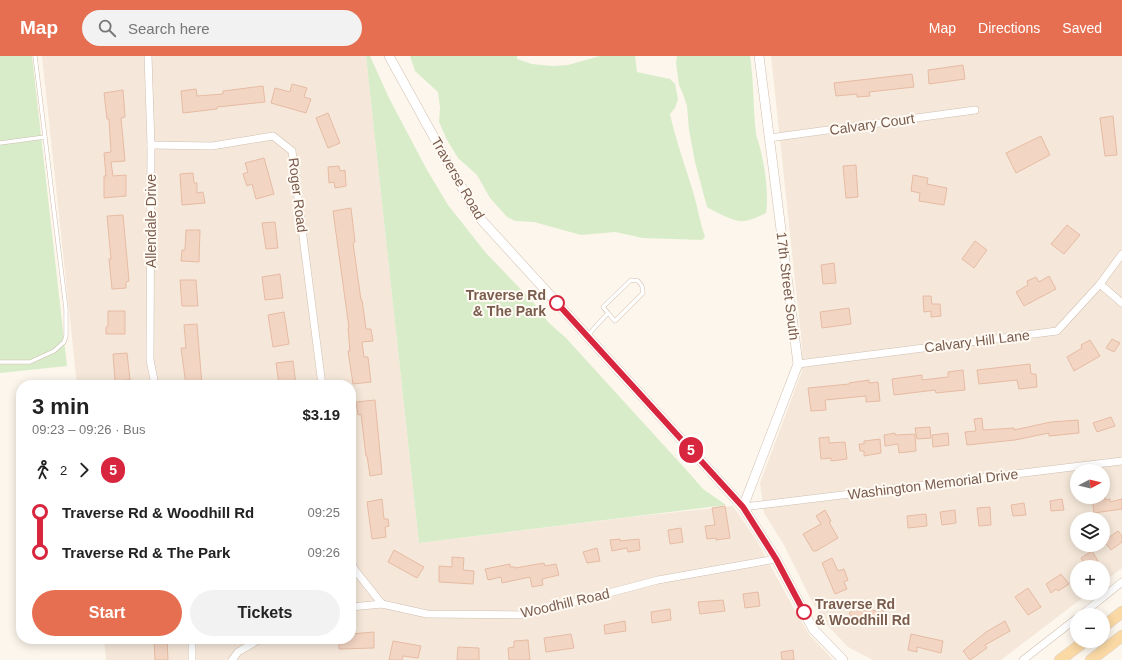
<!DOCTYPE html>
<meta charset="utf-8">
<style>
:root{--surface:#fff;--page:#f2f2f2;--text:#222;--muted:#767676;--accent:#e76f51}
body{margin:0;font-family:Helvetica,sans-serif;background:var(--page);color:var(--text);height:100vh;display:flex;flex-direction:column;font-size:15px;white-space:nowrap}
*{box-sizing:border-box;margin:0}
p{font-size:13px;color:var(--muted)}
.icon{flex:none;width:22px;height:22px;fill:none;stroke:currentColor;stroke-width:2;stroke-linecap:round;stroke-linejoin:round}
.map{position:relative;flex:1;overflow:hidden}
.drawer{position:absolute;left:16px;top:324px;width:340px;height:264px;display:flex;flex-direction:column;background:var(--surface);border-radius:16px;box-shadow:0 2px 10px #0003}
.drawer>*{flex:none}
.badge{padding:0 8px;border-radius:13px;font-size:14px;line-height:26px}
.needle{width:26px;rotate:83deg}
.buttons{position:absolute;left:1070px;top:408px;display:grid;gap:8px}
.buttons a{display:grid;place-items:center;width:40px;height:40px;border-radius:50%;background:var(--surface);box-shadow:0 2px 10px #0003;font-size:20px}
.map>.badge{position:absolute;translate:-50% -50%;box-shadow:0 0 0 2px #fff}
.legs{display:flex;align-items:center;gap:6px;height:44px;padding:0 16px;font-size:13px}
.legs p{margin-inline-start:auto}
.headline{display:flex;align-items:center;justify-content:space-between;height:68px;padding:0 16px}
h1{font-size:22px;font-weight:700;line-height:30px}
.primary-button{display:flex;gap:8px;margin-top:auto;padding:8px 16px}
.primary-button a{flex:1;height:46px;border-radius:24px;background:var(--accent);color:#fff;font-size:16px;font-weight:700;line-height:46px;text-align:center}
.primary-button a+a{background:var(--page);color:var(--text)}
ul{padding:0 16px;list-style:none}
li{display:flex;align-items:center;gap:14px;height:40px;font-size:15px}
li i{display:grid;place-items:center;width:6px;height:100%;margin:0 5px;background:currentColor}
li i::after{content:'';width:10px;height:10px;margin:-5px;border:3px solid;border-radius:50%;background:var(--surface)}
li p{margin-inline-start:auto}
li:first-child i{background:linear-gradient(#0000 50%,currentColor 0)}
li:last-child i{background:linear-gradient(currentColor 50%,#0000 0)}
header{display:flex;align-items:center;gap:24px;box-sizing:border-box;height:56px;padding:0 20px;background:var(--accent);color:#fff}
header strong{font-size:19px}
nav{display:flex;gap:22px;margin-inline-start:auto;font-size:14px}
.search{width:280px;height:36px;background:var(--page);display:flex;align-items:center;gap:10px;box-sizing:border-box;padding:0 14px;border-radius:22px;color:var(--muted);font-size:15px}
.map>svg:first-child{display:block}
.residential{fill:#f5e8da;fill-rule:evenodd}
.green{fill:#d8ecc9}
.building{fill:#f3d5c3;stroke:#e6bba3}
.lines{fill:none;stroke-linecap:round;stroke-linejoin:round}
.service-casing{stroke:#d1beb0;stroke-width:4.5}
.minor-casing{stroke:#d1beb0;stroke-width:8}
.tertiary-casing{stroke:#d1beb0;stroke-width:10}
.primary-casing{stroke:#dad1cd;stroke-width:12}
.service{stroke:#fff;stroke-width:3.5}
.minor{stroke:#fff;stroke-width:7}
.tertiary{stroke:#fff;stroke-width:9}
.primary{stroke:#fbd9a5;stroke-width:11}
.line-1-casing{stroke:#fff;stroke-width:9}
.line-1{stroke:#d7263d;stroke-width:6}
.stop-1-dot{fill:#fff;stroke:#d7263d;stroke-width:2}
.labels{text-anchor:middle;stroke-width:4;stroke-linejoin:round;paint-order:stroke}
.street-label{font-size:14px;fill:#7a5c4d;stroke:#fffaf3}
.stop-label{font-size:14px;font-weight:bold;fill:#7a5c4d;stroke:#fffaf3;text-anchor:end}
</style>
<header>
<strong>Map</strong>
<div class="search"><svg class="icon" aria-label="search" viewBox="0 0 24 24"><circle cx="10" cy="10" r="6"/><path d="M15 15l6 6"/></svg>Search here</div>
<nav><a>Map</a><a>Directions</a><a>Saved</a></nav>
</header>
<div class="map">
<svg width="1122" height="604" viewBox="0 0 1122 604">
<rect width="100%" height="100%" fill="#fdf6ec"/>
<g class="residential">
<polygon points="42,0 366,0 419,487 640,460 733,450 757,485 797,558 809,578 833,604 106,604 104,583 351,583 351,329 77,329"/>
<path d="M 771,0 L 1122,0 L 1122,512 L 1103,527 L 1103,511 L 1077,511 L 1077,537 L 1089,537 L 1001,604 L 873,604 L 848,591 L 828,570 L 811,544 L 784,489 L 764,457 L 760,427 L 802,315 L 802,290 ZM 1077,415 L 1103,415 L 1103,441 L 1077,441 ZM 1077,463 L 1103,463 L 1103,489 L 1077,489 Z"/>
</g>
<g class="green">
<polygon points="0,0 32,0 67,310 0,317"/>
<polygon points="366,0 370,0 389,42 427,114 448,149 486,197 533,246 549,267 566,282 690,418 703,433 726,449 419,487"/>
<path d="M 410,0 L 517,0 L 517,3 L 532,8 L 552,10 L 568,9 L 600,0 L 635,0 L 637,16 L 670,23 L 675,28 L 678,43 L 675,52 L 670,58 C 676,85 686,112 694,139 C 698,153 700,167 705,181 L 702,184 L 643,182 L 615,176 L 581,179 L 534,166 L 515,165 L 507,161 L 490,142 L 477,119 L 458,102 L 447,84 L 439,66 L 440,52 L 438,36 L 415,15 Z"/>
<path d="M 677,0 L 750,0 C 754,26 753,52 756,78 C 757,83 759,87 760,92 C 765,110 769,140 766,157 C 758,161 748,166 739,165 C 731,164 714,155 707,151 L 695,106 L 689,74 L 687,50 L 683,38 L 679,29 L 676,7 Z"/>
</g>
<g class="building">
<polygon points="963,9 965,23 929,28 928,14"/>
<polygon points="912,18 914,31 869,36 870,40 857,41 857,38 836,40 834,27"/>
<polygon points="292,28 307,32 304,41 311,43 306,57 271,47 275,32 290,36"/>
<polygon points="263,30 265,46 217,51 217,53 183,57 181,35 196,33 197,40 223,38 223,35"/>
<polygon points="123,34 125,61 121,62 125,105 111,106 113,120 126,119 126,140 104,142 104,120 106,120 104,97 111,96 109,63 107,63 104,37"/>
<polygon points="328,57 340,87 328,92 316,62"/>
<polygon points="1113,60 1117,99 1105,100 1100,62"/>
<polygon points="1041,80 1050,99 1016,117 1006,97"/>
<polygon points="264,102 274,138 256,143 252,128 247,130 243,118 248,116 245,107"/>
<polygon points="856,109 858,141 846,142 843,110"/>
<polygon points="339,110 340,115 345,114 346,130 335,132 334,126 329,127 328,111"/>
<polygon points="193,117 194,127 197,127 197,137 203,136 205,147 182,149 180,118"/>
<polygon points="913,119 928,122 927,128 947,132 944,149 919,145 920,137 911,135"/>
<polygon points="351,152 355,186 353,187 361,244 362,244 366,273 371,273 373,285 362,286 364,301 368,301 371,326 353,328 348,295 350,295 348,272 349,272 333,155"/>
<polygon points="123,159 129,225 126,226 126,232 112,233 109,203 111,203 107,160"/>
<polygon points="275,166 278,192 266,193 262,167"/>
<polygon points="1067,169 1080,179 1064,198 1051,188"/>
<polygon points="186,174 200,174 199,206 181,205 182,194 185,194"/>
<polygon points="975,185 987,194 974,212 962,203"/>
<polygon points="834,207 836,227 823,228 821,209"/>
<polygon points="280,218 283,242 265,244 262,221"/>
<polygon points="1049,220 1056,233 1024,250 1016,236 1028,229 1027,225 1036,221 1039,226"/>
<polygon points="180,224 196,224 198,250 182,250"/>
<polygon points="923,240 931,240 932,248 940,248 941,260 931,261 931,255 924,256"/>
<polygon points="849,252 851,268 822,272 820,256"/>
<polygon points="108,255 125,255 125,278 106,278 106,271 108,270"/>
<polygon points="284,256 289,288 273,291 268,259"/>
<polygon points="197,268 202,329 186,329 181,292 186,292 184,269"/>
<polygon points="1112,283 1120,287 1114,296 1106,292"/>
<polygon points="1090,284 1100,300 1074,315 1067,301 1082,292 1081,289"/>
<polygon points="127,297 130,324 115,325 113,298"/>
<polygon points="293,305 296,329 279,329 276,307"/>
<polygon points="1030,308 1031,318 1036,318 1037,331 1019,333 1017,324 979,328 977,314"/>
<polygon points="963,314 965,334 936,337 935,334 894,339 892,323 922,319 922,324 948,321 948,316"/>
<polygon points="869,324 869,327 878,326 880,345 866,346 866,340 825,344 826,354 811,355 808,332 849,328 849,327"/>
<polygon points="375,344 382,418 370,420 367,400 366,400 361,358 358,359 356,346"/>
<polygon points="1111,361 1115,370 1097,376 1093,367"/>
<polygon points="982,362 983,374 1014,372 1014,374 1051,366 1078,364 1079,377 1049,380 1049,377 1015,384 967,389 965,376 976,375 974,363"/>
<polygon points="930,371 931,382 917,383 915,372"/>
<polygon points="895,377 895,379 915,378 916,395 899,397 898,388 885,390 884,379"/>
<polygon points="948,377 949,389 933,391 932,379"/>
<polygon points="829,381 829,387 845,386 847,403 831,405 831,402 821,403 819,382"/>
<polygon points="880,383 881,397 864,400 864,395 860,395 859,388 864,388 864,385"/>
<polygon points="1092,441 1105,441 1105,444 1110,443 1110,446 1122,443 1122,453 1094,457"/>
<polygon points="382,443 384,463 388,463 389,470 385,471 386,481 372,483 367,446"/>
<polygon points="1062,443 1064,454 1051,455 1050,445"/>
<polygon points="1024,447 1026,459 1013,460 1011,449"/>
<polygon points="725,450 730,482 716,484 716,482 707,483 705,470 715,469 712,452"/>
<polygon points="990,451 991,469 979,470 977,452"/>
<polygon points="825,454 831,465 829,466 838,482 816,495 813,495 803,478 821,468 816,460"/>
<polygon points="955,454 956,467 942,469 940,456"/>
<polygon points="926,458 927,470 908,472 907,460"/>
<polygon points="681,472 683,486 670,488 668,474"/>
<polygon points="1118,475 1122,480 1122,486 1111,494 1104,485"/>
<polygon points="620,483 620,485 639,483 640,494 628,496 627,492 612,495 610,484"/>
<polygon points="597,492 600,505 587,507 583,496"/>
<polygon points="394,494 424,511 417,522 388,506"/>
<polygon points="1092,495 1098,505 1089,511 1086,511 1081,502"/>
<polygon points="452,501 464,502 463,514 474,515 473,528 439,526 439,510 452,511"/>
<polygon points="832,502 838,515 844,513 848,524 844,526 847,533 835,538 822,507"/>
<polygon points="544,507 545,510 556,508 559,519 542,523 543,529 532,531 530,521 502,527 501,521 488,524 485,513 510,508 510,511 515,511 515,512"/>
<polygon points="1061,518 1069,528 1058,535 1056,533 1051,537 1046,528"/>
<polygon points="1028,532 1041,551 1028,559 1015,541"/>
<polygon points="758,536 760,550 745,552 743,538"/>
<polygon points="723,544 725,555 700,558 698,546"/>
<polygon points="866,545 874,555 880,551 886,559 876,567 870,558 857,568 849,557"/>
<polygon points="670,553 671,564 652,567 651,556"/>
<polygon points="625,565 626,575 605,578 604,569"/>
<polygon points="1005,565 1010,575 985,589 987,592 970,604 963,595 986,576"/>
<polygon points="374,576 374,592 339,593 339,583 351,583 351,578"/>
<polygon points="571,578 574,592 546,596 544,582"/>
<polygon points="911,578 943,585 941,597 917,591 917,596 908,594"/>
<polygon points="154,583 167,583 168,604 155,604"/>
<polygon points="528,584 530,604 509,604 508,592 514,591 514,585"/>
<polygon points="393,585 421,590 418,602 403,600 402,604 389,604"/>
<polygon points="458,591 479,592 479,604 457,604"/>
<polygon points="793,594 794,604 782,604 781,596"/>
</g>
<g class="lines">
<g class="service-casing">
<g id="service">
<polyline points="0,87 45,81 35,0"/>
<polyline points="588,279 608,257 603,251 631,224 638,225 642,230 643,237 615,265 608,257"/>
<polyline points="0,306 30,306 54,295 64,286 66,280 66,253 45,81"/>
</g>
</g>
<g class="minor-casing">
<g id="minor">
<polyline points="148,0 151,89 150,304 155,329"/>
<polyline points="769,82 975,54"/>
<polyline points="151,89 212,90 273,80 292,95 322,329"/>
<polyline points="1100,228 1122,247"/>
<polyline points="798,308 1057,275 1100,228 1122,198"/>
<polyline points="743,451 1122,405"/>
<polyline points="351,506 355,514 382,548"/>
<polyline points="351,551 382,548 427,558 526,559 658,524 776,503"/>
<polyline points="1081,559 1122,526"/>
<polyline points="192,583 192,604"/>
<polyline points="232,604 238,596 260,583"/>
<polyline points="1023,604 1077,562"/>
</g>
</g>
<g class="tertiary-casing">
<g id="tertiary">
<polyline points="389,0 477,159 743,451 776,503 813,573 843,604"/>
<polyline points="743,451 798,308 759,0"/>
</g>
</g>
<g class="primary-casing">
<g id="primary">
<polyline points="1103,571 1122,556"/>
<polyline points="1060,604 1085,585"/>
<polyline points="1091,604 1122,580"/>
</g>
</g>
<use href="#service" class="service"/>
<use href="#minor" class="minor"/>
<use href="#tertiary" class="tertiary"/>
<use href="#primary" class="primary"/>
</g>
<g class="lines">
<g class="line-1-casing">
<polyline id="line-1" points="557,247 743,451 776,503 804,556"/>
</g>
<use href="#line-1" class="line-1"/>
</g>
<g class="stop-1-dot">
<circle cx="557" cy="247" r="7"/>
<circle cx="804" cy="556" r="7"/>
</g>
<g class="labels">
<g class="street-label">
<text transform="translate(872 68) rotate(-8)" y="5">Calvary Court</text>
<text transform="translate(458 122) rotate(60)" y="5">Traverse Road</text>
<text transform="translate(298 139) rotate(83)" y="5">Roger Road</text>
<text transform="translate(151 165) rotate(-90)" y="5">Allendale Drive</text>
<text transform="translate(788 230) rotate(83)" y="5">17th Street South</text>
<text transform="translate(977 285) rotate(-7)" y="5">Calvary Hill Lane</text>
<text transform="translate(933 428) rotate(-7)" y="5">Washington Memorial Drive</text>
<text transform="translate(565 547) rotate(-13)" y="5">Woodhill Road</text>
</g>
<g class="stop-label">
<text x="546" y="244">Traverse Rd<tspan x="546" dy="16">&amp; The Park</tspan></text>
<text x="815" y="553" text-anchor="start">Traverse Rd<tspan x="815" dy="16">&amp; Woodhill Rd</tspan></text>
</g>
</g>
</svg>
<div class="buttons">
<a><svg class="needle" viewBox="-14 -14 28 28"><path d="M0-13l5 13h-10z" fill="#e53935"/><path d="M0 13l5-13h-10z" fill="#767676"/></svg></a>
<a><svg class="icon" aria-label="layers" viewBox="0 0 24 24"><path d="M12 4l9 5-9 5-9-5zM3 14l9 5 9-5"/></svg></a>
<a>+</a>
<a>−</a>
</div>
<b class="badge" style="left:691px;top:394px;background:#d7263d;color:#fff">5</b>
<section class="drawer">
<div class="headline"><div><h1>3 min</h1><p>09:23 – 09:26 · Bus</p></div><b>$3.19</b></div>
<div class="legs"><svg class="icon" aria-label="walk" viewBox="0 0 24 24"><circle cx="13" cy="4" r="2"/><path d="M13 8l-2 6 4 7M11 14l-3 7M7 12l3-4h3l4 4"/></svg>2<svg class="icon" aria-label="forward" viewBox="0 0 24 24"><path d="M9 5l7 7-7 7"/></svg><b class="badge" style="background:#d7263d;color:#fff">5</b></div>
<ul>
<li><i style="color:#d7263d"></i><b>Traverse Rd &amp; Woodhill Rd</b><p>09:25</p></li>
<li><i style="color:#d7263d"></i><b>Traverse Rd &amp; The Park</b><p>09:26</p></li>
</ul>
<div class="primary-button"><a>Start</a><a>Tickets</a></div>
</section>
</div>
